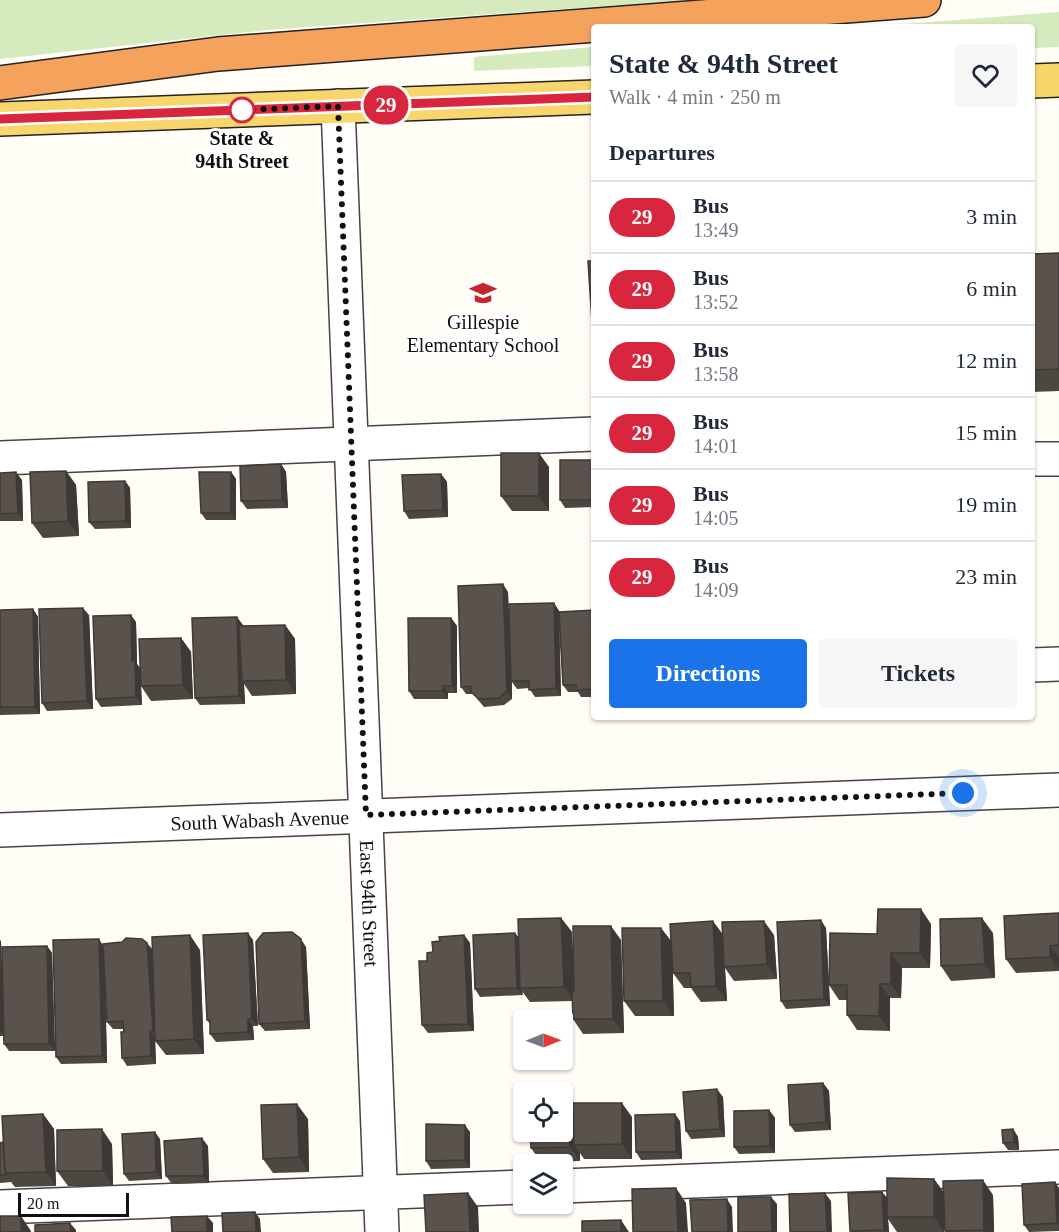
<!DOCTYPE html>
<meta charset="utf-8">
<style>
:root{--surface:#fff;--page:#f6f6f7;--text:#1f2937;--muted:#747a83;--line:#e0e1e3;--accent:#1a73e8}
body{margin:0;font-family:Georgia,serif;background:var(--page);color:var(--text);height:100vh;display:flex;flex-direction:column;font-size:22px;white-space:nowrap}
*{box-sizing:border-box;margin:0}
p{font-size:20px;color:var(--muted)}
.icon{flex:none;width:33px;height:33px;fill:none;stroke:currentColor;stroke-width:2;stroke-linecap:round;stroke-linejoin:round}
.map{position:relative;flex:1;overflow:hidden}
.side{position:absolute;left:591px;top:24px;width:444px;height:696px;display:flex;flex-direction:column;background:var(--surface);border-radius:6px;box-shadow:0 2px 4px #0004}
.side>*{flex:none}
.badge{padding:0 12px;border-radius:20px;font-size:21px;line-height:39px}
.needle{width:39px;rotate:89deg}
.buttons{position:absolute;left:513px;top:1010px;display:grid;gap:12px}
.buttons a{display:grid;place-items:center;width:60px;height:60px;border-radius:6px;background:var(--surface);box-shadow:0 2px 4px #0004;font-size:30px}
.scale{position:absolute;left:18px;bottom:15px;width:111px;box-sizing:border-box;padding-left:6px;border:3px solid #111;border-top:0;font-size:16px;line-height:21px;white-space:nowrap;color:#111;-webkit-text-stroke:4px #fff;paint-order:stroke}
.you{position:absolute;width:30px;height:30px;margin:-15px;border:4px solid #fff;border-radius:50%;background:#1a73e8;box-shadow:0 0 0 9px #1a73e833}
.map>.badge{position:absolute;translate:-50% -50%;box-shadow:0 0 0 3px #fff}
h2{padding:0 18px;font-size:22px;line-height:54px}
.round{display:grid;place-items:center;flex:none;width:63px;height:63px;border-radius:6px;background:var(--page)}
.head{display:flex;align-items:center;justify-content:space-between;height:102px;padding:0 18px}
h1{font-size:28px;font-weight:600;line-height:45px}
.button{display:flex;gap:12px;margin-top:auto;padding:12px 18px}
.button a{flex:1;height:69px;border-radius:6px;background:var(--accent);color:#fff;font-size:24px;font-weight:600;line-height:69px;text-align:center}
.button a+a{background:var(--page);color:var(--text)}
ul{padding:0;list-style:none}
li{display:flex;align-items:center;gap:18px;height:72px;padding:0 18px;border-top:2px solid var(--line)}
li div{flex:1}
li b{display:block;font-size:22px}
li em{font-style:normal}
li .badge{min-width:66px;font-weight:700;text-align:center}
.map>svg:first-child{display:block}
.green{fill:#d5ebbd}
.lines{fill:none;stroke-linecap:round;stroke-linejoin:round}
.minor-casing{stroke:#444;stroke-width:36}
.major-casing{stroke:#222;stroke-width:36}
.highway-casing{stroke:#222;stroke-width:36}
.minor{stroke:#fff;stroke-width:33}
.major{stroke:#f9d66b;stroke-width:33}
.highway{stroke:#f5a25d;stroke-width:33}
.wall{fill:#4d4742}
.shaded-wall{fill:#3f3936}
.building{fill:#5a524d;stroke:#3f3936;stroke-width:1.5}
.line-casing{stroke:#fff;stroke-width:14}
.line{stroke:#d7263d;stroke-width:9}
.walk{stroke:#111;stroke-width:6;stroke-dasharray:0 10.8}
.stop-dot{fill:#fff;stroke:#d7263d;stroke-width:3}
.labels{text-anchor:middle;stroke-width:6;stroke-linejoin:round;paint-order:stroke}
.stop-label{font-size:20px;font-weight:bold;fill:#111;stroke:#fff}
.poi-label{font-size:20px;fill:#111;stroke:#fff}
.street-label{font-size:20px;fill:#111;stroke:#fff}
</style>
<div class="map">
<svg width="1059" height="1232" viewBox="0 0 1059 1232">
<rect width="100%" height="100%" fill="#fffdf5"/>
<g class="green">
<polygon points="0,0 691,0 267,30 0,59"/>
<polygon points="1059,12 1059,47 1032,48 1032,27 865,27"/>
<polygon points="594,47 594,66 474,71 474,57"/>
</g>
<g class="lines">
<g class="minor-casing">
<g id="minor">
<path id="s1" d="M 338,106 L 382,1232"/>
<polyline points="0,458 594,434"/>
<polyline points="1032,459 1059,459"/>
<polyline points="1032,665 1059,664"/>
<path id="s2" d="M 0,830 L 1059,790"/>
<polyline points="562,1186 1059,1167"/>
<polyline points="0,1207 524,1187"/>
</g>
</g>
<g class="major-casing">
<g id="major">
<polyline points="1032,81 1059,80"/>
<polyline points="0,119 594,97"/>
</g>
</g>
<g class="highway-casing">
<polyline id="highway" points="0,83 218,54 924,0"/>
</g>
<use href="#minor" class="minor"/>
<use href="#major" class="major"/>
<use href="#highway" class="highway"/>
</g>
<g class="wall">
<polygon points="1059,253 1059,391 1032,392 1032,254"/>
<polygon points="594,460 594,507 565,508 560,500"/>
<polygon points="281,464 286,472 288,508 247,509 241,501"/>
<polygon points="549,467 549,511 512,511 501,496"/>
<polygon points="66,471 76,485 79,536 43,538 32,523"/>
<polygon points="231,472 236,479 236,520 206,520 201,513"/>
<polygon points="0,473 22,480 23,521 0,521"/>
<polygon points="441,474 447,482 448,517 409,519 404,511"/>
<polygon points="125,481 130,488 131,528 95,529 89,522"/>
<polygon points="508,592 509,627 554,603 559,611 559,612 594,610 594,697 581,697 578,692 568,692 563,685 559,620 561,696 535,697 529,688 517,689 512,682 512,699 504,705 484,707 473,694 466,694 461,687"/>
<polygon points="33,609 38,617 40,714 0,715 0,610"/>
<polygon points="89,615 93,709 47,711 42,703"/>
<polygon points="451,618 457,626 457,693 448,693 448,699 414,699 409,691"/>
<polygon points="136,622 137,664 140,668 181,638 191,652 193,699 151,701 141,686 142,705 101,707 96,699"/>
<polygon points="243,625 243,626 285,625 295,639 296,694 252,696 244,684 245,704 200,705 195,698"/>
<polygon points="1059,913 1059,971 1016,973 1006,959"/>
<polygon points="561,918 572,932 574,991 621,940 624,1033 583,1034 573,1019 572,1001 530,1002 522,991 523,995 480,997 475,989 515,933 519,938"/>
<polygon points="931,924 930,968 902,968 901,998 890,998 890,1031 857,1030 847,1015 847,1000 839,1000 829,985 830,1006 786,1009 781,1001 826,928 829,985 877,934"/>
<polygon points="661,928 671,942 723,934 774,935 777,979 734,981 725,968 727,1001 701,1002 691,988 684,988 673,973 672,952 674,1016 635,1016 624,1001"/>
<polygon points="993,933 995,978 951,981 941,966"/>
<polygon points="464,935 470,943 474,1031 428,1033 422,1025 427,961 440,941"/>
<polygon points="0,940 1,942 4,1023 47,946 52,953 55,1051 9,1051 4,1044 4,1036 0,1036"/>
<polygon points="253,940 258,1026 253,1026 254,1040 216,1042 210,1034 210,1024 207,1020"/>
<polygon points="104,946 152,950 200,950 204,1054 166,1055 155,1041 155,1038 156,1064 127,1066 122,1058 123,1029 113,1029 107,1022 105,973 107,1063 61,1064 56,1057"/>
<polygon points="306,947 310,1029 265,1031 259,1024"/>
<polygon points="823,1083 829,1091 831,1130 795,1132 790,1125"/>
<polygon points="723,1097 725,1137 691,1139 686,1131"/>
<polygon points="769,1110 775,1118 775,1153 739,1154 734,1147"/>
<polygon points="573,1113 632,1117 632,1159 584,1159 580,1153 580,1161 541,1162 531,1148"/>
<polygon points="43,1114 54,1129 56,1186 15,1187 11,1182 0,1183 0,1143 3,1142"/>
<polygon points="308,1119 309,1172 273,1173 263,1159"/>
<polygon points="680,1121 682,1159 641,1160 636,1152"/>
<polygon points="1013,1129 1018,1137 1019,1150 1008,1150 1003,1143"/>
<polygon points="470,1132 470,1168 431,1169 426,1161"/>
<polygon points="160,1139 162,1179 129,1181 124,1174"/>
<polygon points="112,1144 113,1186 68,1186 57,1171"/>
<polygon points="208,1146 209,1183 172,1184 166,1176"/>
<polygon points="934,1179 943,1192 993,1195 994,1232 945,1232 944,1220 944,1232 897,1232 888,1219 889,1232 850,1232 850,1231 882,1192 887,1198"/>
<polygon points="1059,1188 1059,1231 1029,1232 1024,1225"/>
</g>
<g class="shaded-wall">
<polygon points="539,453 549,467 549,511 539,496"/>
<polygon points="281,464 286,472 288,508 282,500"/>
<polygon points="66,471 76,485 79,536 68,521"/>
<polygon points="16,472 22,480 23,521 18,513"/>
<polygon points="231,472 236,479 236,520 231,513"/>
<polygon points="441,474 447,482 448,517 443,510"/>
<polygon points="125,481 130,488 131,528 126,521"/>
<polygon points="503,584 508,592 512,699 507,691"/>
<polygon points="554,603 559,611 561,696 556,688"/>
<polygon points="83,608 89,615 93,709 87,701"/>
<polygon points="33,609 38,617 40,714 35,707"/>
<polygon points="131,615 136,622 137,664 140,668 142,705 136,697 132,661"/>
<polygon points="237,617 243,625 244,681 242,681 244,684 245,704 239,696"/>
<polygon points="451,618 457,626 457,693 452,686"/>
<polygon points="285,625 295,639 296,694 286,680"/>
<polygon points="181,638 191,652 193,699 183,685"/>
<polygon points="443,686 448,693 448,699 443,691"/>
<polygon points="921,909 931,924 930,968 920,953"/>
<polygon points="561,918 572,932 575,1001 564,987"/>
<polygon points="982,918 993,933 995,978 985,964"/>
<polygon points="821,920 826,928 830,1006 824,999"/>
<polygon points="713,921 724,936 724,967 725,968 727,1001 716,986"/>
<polygon points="764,921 774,935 777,979 767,964"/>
<polygon points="611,926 621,940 624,1033 613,1019"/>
<polygon points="661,928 672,942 674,1016 663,1001"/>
<polygon points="248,933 253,940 258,1026 252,1019"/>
<polygon points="515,933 520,940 520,988 522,991 523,995 517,988"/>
<polygon points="190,935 200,950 204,1054 194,1039"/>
<polygon points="464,935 470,943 474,1031 468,1024"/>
<polygon points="99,939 104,947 107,1063 102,1056"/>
<polygon points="301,939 306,947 310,1029 305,1021"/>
<polygon points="0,940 1,942 4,1036 0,1030"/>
<polygon points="147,943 153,950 158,1038 153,1031"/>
<polygon points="47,946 52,953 55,1051 49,1044"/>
<polygon points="1050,946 1059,958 1059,969 1050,957"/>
<polygon points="891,953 902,968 901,998 891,984"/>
<polygon points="880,984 890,998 890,1031 879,1016"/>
<polygon points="248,1019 253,1026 254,1040 248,1032"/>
<polygon points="150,1031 155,1038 156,1064 151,1056"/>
<polygon points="823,1083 829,1091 831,1130 826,1122"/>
<polygon points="717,1089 723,1097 725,1137 720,1129"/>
<polygon points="622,1103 632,1117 632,1159 622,1144"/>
<polygon points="297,1104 308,1119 309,1172 299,1157"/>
<polygon points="569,1106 579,1121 574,1145 580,1153 580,1161 570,1147"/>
<polygon points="769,1110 775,1118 775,1153 770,1146"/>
<polygon points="43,1114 54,1129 56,1186 46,1172"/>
<polygon points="675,1114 680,1121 682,1159 676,1152"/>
<polygon points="465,1125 470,1132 470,1168 465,1160"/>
<polygon points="102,1129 112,1144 113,1186 103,1171"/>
<polygon points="1013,1129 1018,1137 1019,1150 1014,1142"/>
<polygon points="155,1132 160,1139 162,1179 156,1172"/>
<polygon points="202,1138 208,1146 209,1183 204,1176"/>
<polygon points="934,1179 945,1194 944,1232 934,1217"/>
<polygon points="983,1180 993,1195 994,1232 986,1232 984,1230"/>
<polygon points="1055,1182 1059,1188 1059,1226 1057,1223"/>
<polygon points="676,1188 686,1203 688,1232 678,1232"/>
<polygon points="882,1192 888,1199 887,1217 888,1219 889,1232 885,1232 884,1230"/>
<polygon points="468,1193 478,1207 479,1232 470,1232"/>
<polygon points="825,1193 831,1201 832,1232 827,1232"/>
<polygon points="771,1197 777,1204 777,1232 772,1232"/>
<polygon points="727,1199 732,1207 733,1232 728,1232"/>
<polygon points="255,1212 260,1219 261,1232 256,1232"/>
<polygon points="21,1216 31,1231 31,1232 21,1232"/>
<polygon points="207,1216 213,1223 213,1232 207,1232"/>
<polygon points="621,1220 629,1232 621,1232"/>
<polygon points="70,1223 76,1230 76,1232 71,1232"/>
</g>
<g class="building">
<polygon points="1059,253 1059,369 1032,370 1032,254"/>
<polygon points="588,261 594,261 594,337 593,337"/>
<rect x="501" y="453" width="38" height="43"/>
<rect x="560" y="460" width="34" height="40"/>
<polygon points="281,464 282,500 241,501 240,466"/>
<polygon points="66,471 68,521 32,523 30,472"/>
<polygon points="16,472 18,513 0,514 0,473"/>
<polygon points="199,472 231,472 231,513 201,513"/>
<polygon points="441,474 443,510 404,511 402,475"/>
<polygon points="125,481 126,521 89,522 88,482"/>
<polygon points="503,584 507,691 499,698 479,699 471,692 471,686 461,687 458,586"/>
<polygon points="554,603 556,688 529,690 529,681 511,681 509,604"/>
<polygon points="83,608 87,701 42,703 39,609"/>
<polygon points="33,609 35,707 0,707 0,610"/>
<polygon points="594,610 594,689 576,690 576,685 563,685 559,612"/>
<polygon points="131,615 132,661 135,661 136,697 96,699 93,616"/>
<polygon points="237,617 239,696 195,698 192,618"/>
<polygon points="408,618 451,618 452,686 443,686 443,691 409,691"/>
<polygon points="285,625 286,680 242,681 239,626"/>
<polygon points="181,638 183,685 141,686 139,639"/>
<polygon points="878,909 921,909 920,953 891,953 891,984 880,984 879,1016 847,1015 847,985 829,985 830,933 877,934"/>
<polygon points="1059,913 1059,945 1050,946 1050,957 1006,959 1004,916"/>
<polygon points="561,918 564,987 520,988 518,919"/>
<polygon points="982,918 985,964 941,966 940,919"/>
<polygon points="821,920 824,999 781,1001 777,922"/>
<polygon points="713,921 716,986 691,987 690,973 673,973 670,924"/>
<polygon points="764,921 767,964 724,967 722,922"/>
<polygon points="573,926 611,926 613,1019 573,1019 572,991 574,991"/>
<polygon points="622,928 661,928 663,1001 624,1001"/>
<polygon points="292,932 301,939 305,1021 259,1024 256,942 263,933"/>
<polygon points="248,933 252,1019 248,1019 248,1032 210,1034 210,1020 207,1020 203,935"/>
<polygon points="515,933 517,988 475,989 473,935"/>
<polygon points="190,935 194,1039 155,1041 152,937"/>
<polygon points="464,935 468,1024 422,1025 419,961 427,961 427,953 433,952 432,942 440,941 439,937"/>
<polygon points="126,938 142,939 147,943 153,1031 150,1031 151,1056 122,1058 121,1032 124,1032 123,1021 107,1022 103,944 122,942"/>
<polygon points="99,939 102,1056 56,1057 53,940"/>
<polygon points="47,946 49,1044 4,1044 2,947"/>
<polygon points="823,1083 826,1122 790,1125 788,1085"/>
<polygon points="717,1089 720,1129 686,1131 683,1092"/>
<polygon points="573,1103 622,1103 622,1144 574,1145"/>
<polygon points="297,1104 299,1157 263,1159 261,1105"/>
<polygon points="562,1106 569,1106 570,1147 531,1148 530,1131 562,1131"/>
<polygon points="769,1110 770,1146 734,1147 734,1111"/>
<polygon points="43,1114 46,1172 5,1173 2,1116"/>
<polygon points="675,1114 676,1152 636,1152 635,1115"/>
<polygon points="426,1124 465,1125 465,1160 426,1161"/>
<polygon points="102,1129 103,1171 57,1171 57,1130"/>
<polygon points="1013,1129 1014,1142 1003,1143 1002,1130"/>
<polygon points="155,1132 156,1172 124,1174 122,1134"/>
<polygon points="202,1138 204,1176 166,1176 164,1141"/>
<polygon points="3,1142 5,1173 6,1175 0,1175 0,1143"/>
<polygon points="887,1178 934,1179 934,1217 887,1217"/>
<polygon points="983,1180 984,1230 945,1231 943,1181"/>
<polygon points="1055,1182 1057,1223 1024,1225 1022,1184"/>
<polygon points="676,1188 678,1232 633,1232 632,1189"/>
<polygon points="882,1192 884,1230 850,1231 848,1193"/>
<polygon points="468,1193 470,1232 426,1232 424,1195"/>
<polygon points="825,1193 827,1232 790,1232 789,1194"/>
<polygon points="738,1197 771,1197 772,1232 738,1232"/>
<polygon points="727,1199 728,1232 692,1232 690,1200"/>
<polygon points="255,1212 256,1232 223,1232 222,1213"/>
<rect x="0" y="1216" width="21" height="16"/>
<polygon points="207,1216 207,1232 172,1232 171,1217"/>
<polygon points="621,1220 621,1232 582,1232 582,1221"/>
<polygon points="70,1223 71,1232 35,1232 35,1225"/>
</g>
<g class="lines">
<g class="line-casing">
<polyline id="line" points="0,119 594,97"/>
</g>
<use href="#line" class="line"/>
<polyline class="walk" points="242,110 338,106 366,815 963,793"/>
</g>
<defs>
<g id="school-bare" transform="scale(2.07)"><path d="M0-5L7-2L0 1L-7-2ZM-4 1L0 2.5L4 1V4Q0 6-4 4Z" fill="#c4262e" stroke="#fff" stroke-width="2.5" paint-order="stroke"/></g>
</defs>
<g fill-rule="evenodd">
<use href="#school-bare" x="483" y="293"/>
</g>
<circle class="stop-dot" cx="242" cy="110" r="12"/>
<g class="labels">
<g class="stop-label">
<text x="242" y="145">State &amp;<tspan x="242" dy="23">94th Street</tspan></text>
</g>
<g class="poi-label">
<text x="483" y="329">Gillespie<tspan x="483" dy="23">Elementary School</tspan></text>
</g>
<g class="street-label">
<text dy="7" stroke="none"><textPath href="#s2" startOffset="260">South Wabash Avenue</textPath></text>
<text dy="7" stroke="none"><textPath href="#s1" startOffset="798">East 94th Street</textPath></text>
</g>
</g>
</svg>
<div class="buttons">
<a><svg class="needle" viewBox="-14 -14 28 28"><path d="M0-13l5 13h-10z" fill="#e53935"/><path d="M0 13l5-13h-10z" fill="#747a83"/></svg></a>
<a><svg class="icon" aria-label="locate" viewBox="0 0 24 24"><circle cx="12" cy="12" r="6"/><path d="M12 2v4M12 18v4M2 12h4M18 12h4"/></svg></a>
<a><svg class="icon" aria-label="layers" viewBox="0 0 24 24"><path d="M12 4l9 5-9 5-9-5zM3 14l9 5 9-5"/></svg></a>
</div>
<div class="scale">20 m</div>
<div class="you" style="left:963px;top:793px"></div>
<b class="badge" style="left:386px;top:105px;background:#d7263d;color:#fff">29</b>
<section class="side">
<div class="head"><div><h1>State &amp; 94th Street</h1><p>Walk · 4 min · 250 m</p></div><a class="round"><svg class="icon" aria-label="heart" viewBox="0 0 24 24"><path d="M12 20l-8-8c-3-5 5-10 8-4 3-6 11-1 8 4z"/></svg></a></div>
<h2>Departures</h2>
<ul>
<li><span class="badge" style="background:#d7263d;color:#fff">29</span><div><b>Bus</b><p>13:49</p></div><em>3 min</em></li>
<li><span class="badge" style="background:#d7263d;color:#fff">29</span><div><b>Bus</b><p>13:52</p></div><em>6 min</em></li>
<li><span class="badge" style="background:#d7263d;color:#fff">29</span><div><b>Bus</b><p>13:58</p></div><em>12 min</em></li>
<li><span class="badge" style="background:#d7263d;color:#fff">29</span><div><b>Bus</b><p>14:01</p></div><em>15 min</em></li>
<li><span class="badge" style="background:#d7263d;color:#fff">29</span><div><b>Bus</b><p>14:05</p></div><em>19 min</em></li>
<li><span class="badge" style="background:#d7263d;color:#fff">29</span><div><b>Bus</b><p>14:09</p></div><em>23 min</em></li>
</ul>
<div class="button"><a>Directions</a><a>Tickets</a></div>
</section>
</div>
